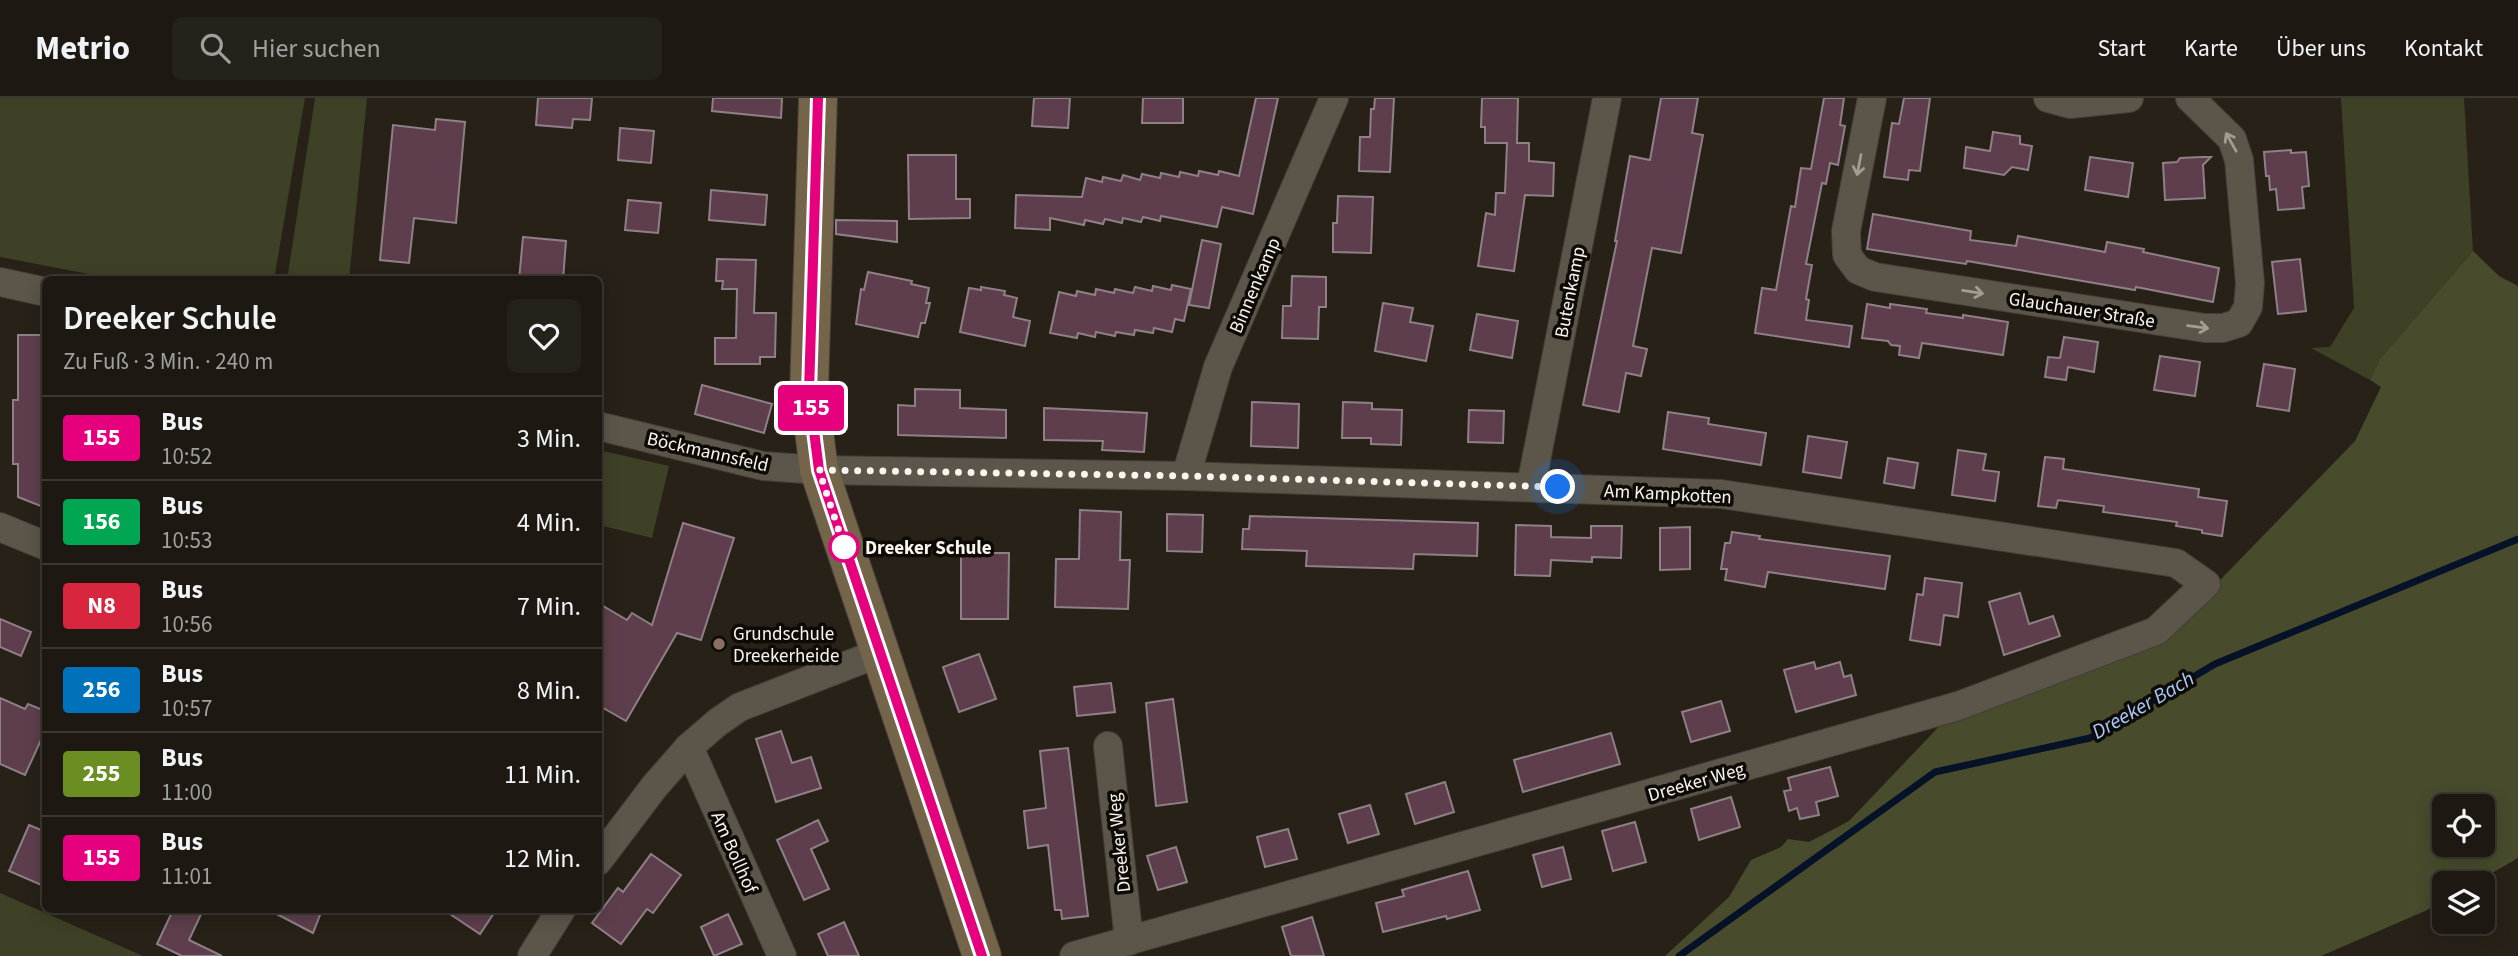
<!DOCTYPE html>
<html lang="de">
<meta charset="utf-8">
<style>
:root{--surface:#1d1912;--page:#25221b;--text:#f1f3f6;--muted:#a0a09f;--line:#3b3832}
body{margin:0;font-family:"Source Sans 3",sans-serif;background:var(--page);color:var(--text);height:100vh;display:flex;flex-direction:column;font-size:26px;white-space:nowrap}
*{box-sizing:border-box;margin:0}
p{font-size:23px;color:var(--muted)}
.icon{flex:none;width:38px;height:38px;fill:none;stroke:currentColor;stroke-width:2;stroke-linecap:round;stroke-linejoin:round}
.map{position:relative;flex:1;overflow:hidden}
.sheet{position:absolute;left:42px;top:178px;width:560px;height:637px;display:flex;flex-direction:column;background:var(--surface);border-radius:10px;box-shadow:0 4px 18px #0003,0 0 0 2px var(--line)}
.sheet>*{flex:none}
.badge{padding:0 14px;border-radius:5px;font-size:24px;line-height:46px}
.buttons{position:absolute;left:2432px;top:696px;display:grid;gap:14px}
.buttons a{display:grid;place-items:center;width:63px;height:63px;border-radius:10px;background:var(--surface);box-shadow:0 4px 18px #0003,0 0 0 2px var(--line);font-size:35px}
.you{position:absolute;width:35px;height:35px;margin:-18px;border:5px solid #fff;border-radius:50%;background:#1a73e8;box-shadow:0 0 0 10px #1a73e833}
.map>.badge{position:absolute;translate:-50% -50%;box-shadow:0 0 0 4px #fff}
.round{display:grid;place-items:center;flex:none;width:74px;height:74px;border-radius:10px;background:var(--page)}
.headline{display:flex;align-items:center;justify-content:space-between;height:119px;padding:0 21px}
h1{font-size:33px;font-weight:600;line-height:52px}
ul{padding:0;list-style:none}
li{display:flex;align-items:center;gap:21px;height:84px;padding:0 21px;border-top:2px solid var(--line)}
li div{flex:1}
li b{display:block;font-size:26px}
li em{font-style:normal}
li .badge{min-width:77px;font-weight:700;text-align:center}
header{display:flex;align-items:center;gap:42px;box-sizing:border-box;height:98px;padding:0 35px;background:var(--surface);border-bottom:2px solid var(--line)}
header strong{font-size:33px}
nav{display:flex;gap:38px;margin-inline-start:auto;font-size:24px}
.search{width:490px;height:63px;background:var(--page);display:flex;align-items:center;gap:18px;box-sizing:border-box;padding:0 24px;border-radius:10px;color:var(--muted);font-size:26px}
.map>svg:first-child{display:block}
.green{fill:#3e4125}
.forest{fill:#484c2d;fill-rule:evenodd}
.lines{fill:none;stroke-linecap:round;stroke-linejoin:round}
.stream{stroke:#051228;stroke-width:7}
.building{fill:#5e3e4c;stroke:#8e8086;stroke-width:2}
.minor-casing{stroke:#433e37;stroke-width:30}
.secondary-casing{stroke:#433e37;stroke-width:40}
.minor{stroke:#5b554a;stroke-width:28}
.secondary{stroke:#73644a;stroke-width:38}
.oneway{stroke:#a29d94}
.line-casing{stroke:#fff;stroke-width:16}
.line{stroke:#e6007e;stroke-width:10}
.walk{stroke:#f8f4ee;stroke-width:7;stroke-dasharray:0 12.6}
.stop-dot{fill:#fff;stroke:#e6007e;stroke-width:3.5}
.education-dot{fill:#8d6e63;stroke:#0e0b07;stroke-width:2.5}
.labels{text-anchor:middle;stroke-width:7;stroke-linejoin:round;paint-order:stroke}
.street-label{font-size:19px;fill:#f8f4ee;stroke:#0e0b07}
.stop-label{font-size:19px;font-weight:bold;fill:#f8f4ee;stroke:#0e0b07;text-anchor:start}
.poi-label{font-size:19px;fill:#f8f4ee;stroke:#0e0b07;text-anchor:start}
.water-label{font-size:21px;font-style:italic;fill:#a9cafc;stroke:#0e0b07}
</style>
<header>
<strong>Metrio</strong>
<div class="search"><svg class="icon" aria-label="search" viewBox="0 0 24 24"><circle cx="10" cy="10" r="6"/><path d="M15 15l6 6"/></svg>Hier suchen</div>
<nav><a>Start</a><a>Karte</a><a>Über uns</a><a>Kontakt</a></nav>
</header>
<div class="map">
<svg width="2518" height="858" viewBox="0 0 2518 858">
<rect width="100%" height="100%" fill="#272118"/>
<g class="green">
<polygon points="0,0 305,0 274,182 120,182 0,159"/>
<polygon points="315,0 367,0 349,182 287,182"/>
<polygon points="2341,0 2464,0 2473,153 2380,261 2370,282 2311,250 2330,249 2354,210"/>
<polygon points="599,352 669,368 652,440 599,427"/>
<polygon points="0,795 143,858 0,858"/>
</g>
<path class="forest" d="M 2473,153 L 2499,178 L 2518,188 L 2518,760 L 2473,786 L 2445,786 L 2445,802 L 2425,813 L 2321,858 L 1665,858 L 1729,799 L 1751,762 L 1781,749 L 1788,741 L 1809,744 L 1849,723 L 1948,619 L 2160,544 L 2355,343 L 2381,289 L 2370,282 L 2380,261 ZM 2445,709 L 2483,709 L 2483,747 L 2445,747 Z"/>
<g class="lines">
<polyline class="stream" points="1679,858 1935,674 2090,640 2215,566 2518,441"/>
</g>
<g class="building">
<polygon points="538,0 592,0 590,22 573,21 572,30 536,27"/>
<polygon points="713,0 782,0 781,20 712,13"/>
<polygon points="1034,0 1070,0 1068,30 1032,28"/>
<polygon points="1143,0 1183,0 1183,25 1142,25"/>
<polygon points="1256,0 1278,0 1253,116 1222,109 1217,129 1161,118 1160,123 1143,119 1141,124 1123,120 1122,125 1105,121 1103,126 1085,122 1084,127 1050,120 1050,132 1015,130 1016,97 1082,99 1086,80 1102,84 1103,79 1121,83 1123,77 1140,82 1142,76 1160,80 1161,75 1179,79 1180,74 1198,78 1199,73 1218,77 1219,73 1239,78"/>
<polygon points="1375,0 1394,0 1390,74 1359,73 1360,39 1370,39 1371,11 1374,11"/>
<polygon points="1482,0 1518,0 1517,45 1529,45 1529,63 1554,65 1553,98 1525,97 1514,173 1478,168 1486,115 1495,117 1496,95 1505,95 1507,45 1485,45 1485,29 1481,29"/>
<polygon points="1661,0 1698,0 1692,35 1703,37 1681,155 1652,150 1633,248 1647,251 1641,278 1626,275 1619,314 1583,307 1617,143 1615,143 1630,58 1650,62"/>
<polygon points="1824,0 1844,0 1840,27 1845,28 1838,67 1830,65 1826,86 1822,85 1806,166 1812,167 1806,201 1809,202 1806,222 1852,228 1849,249 1755,235 1762,190 1776,192 1791,108 1795,109 1801,70 1811,71"/>
<polygon points="1904,0 1930,0 1920,73 1909,72 1908,82 1884,79 1892,25 1899,26"/>
<polygon points="436,21 465,24 456,125 414,120 409,165 380,162 393,27 435,32"/>
<polygon points="620,30 654,33 651,65 618,62"/>
<polygon points="1993,34 2020,38 2020,46 2032,48 2028,72 2012,69 2004,77 1964,70 1966,49 1990,53"/>
<polygon points="2291,52 2291,55 2306,54 2309,88 2302,89 2304,110 2278,112 2276,91 2270,92 2269,78 2266,78 2264,54"/>
<polygon points="908,57 956,57 956,101 970,101 970,120 909,121"/>
<polygon points="2090,59 2133,65 2128,99 2085,92"/>
<polygon points="2202,59 2211,59 2203,67 2205,100 2165,102 2163,65 2177,64 2180,60"/>
<polygon points="711,92 767,97 765,127 709,122"/>
<polygon points="1338,98 1373,99 1371,155 1333,154 1333,125 1337,125"/>
<polygon points="628,102 661,105 658,135 625,132"/>
<polygon points="1873,116 1971,133 1970,142 2016,148 2018,138 2105,154 2107,144 2144,151 2143,154 2219,170 2213,204 2136,189 2135,192 1967,163 1966,166 1867,151"/>
<polygon points="836,122 897,123 897,144 836,136"/>
<polygon points="523,139 566,143 563,182 519,182"/>
<polygon points="1202,142 1221,146 1209,210 1189,207"/>
<polygon points="717,161 756,162 754,215 776,215 775,259 760,259 760,266 715,266 715,240 736,240 737,191 722,191 723,183 716,183"/>
<polygon points="2300,161 2306,213 2278,216 2272,164"/>
<polygon points="868,174 912,183 911,186 929,190 926,205 930,205 925,225 921,225 918,239 856,226 861,191 864,192"/>
<polygon points="1292,178 1326,179 1326,209 1319,209 1318,241 1282,240 1283,208 1291,208"/>
<polygon points="1172,187 1191,191 1184,223 1175,221 1172,234 1154,230 1153,235 1135,232 1134,237 1116,234 1115,238 1096,234 1095,239 1078,235 1077,240 1050,235 1059,194 1076,198 1077,193 1095,197 1096,191 1114,195 1115,191 1133,195 1135,189 1152,193 1153,188 1171,192"/>
<polygon points="981,189 1005,193 1004,197 1017,200 1013,219 1030,223 1025,248 960,234 969,190 981,192"/>
<polygon points="1383,205 1413,210 1410,224 1433,228 1426,263 1375,253"/>
<polygon points="1867,206 1890,210 1890,206 1927,211 1926,215 1963,220 1963,217 2008,224 2003,257 1922,245 1919,260 1899,257 1900,248 1891,247 1888,243 1862,240"/>
<polygon points="1477,216 1518,223 1512,260 1470,252"/>
<polygon points="18,237 46,237 46,410 18,399 18,366 13,366 13,302 18,302"/>
<polygon points="2064,239 2098,244 2094,274 2068,269 2066,282 2045,279 2048,259 2060,260"/>
<polygon points="2160,258 2200,264 2195,298 2154,292"/>
<polygon points="2264,266 2295,271 2289,313 2257,308"/>
<polygon points="702,287 772,306 764,335 695,316"/>
<polygon points="915,291 960,292 960,310 1006,312 1006,340 898,337 898,307 915,308"/>
<polygon points="1252,304 1299,306 1298,350 1251,348"/>
<polygon points="1343,304 1372,305 1372,311 1402,312 1401,347 1371,346 1371,340 1342,340"/>
<polygon points="1044,310 1147,315 1144,354 1102,352 1103,343 1044,342"/>
<polygon points="1469,312 1504,313 1503,345 1468,344"/>
<polygon points="1668,314 1709,320 1708,326 1766,335 1761,367 1663,351"/>
<polygon points="1808,338 1847,344 1841,380 1803,374"/>
<polygon points="1958,352 1986,356 1983,372 1999,374 1995,403 1952,397"/>
<polygon points="2045,359 2064,361 2063,371 2199,391 2198,399 2227,403 2222,438 2202,435 2202,432 2176,428 2177,424 2103,414 2104,408 2058,402 2056,410 2038,408"/>
<polygon points="1888,360 1918,365 1914,390 1884,385"/>
<polygon points="1080,412 1121,414 1120,462 1130,462 1128,511 1055,509 1056,461 1079,461"/>
<polygon points="1167,416 1203,417 1202,454 1167,453"/>
<polygon points="1250,418 1478,425 1477,458 1414,456 1413,471 1306,468 1307,453 1242,451 1243,431 1249,431"/>
<polygon points="683,425 734,440 701,542 677,535 626,623 598,607 598,505 627,522 632,515 652,527"/>
<polygon points="1516,427 1551,428 1551,439 1591,440 1591,428 1622,428 1621,460 1592,459 1592,464 1551,462 1550,478 1515,477"/>
<polygon points="1690,429 1690,471 1660,472 1660,430"/>
<polygon points="1732,434 1760,438 1759,441 1890,458 1885,491 1768,474 1765,489 1725,482 1727,471 1721,471 1725,445 1730,445"/>
<polygon points="961,455 1009,455 1008,521 961,521"/>
<polygon points="1925,480 1962,485 1958,519 1944,517 1940,547 1910,542 1917,496 1923,497"/>
<polygon points="2020,495 2029,526 2053,518 2060,538 2004,557 1989,504"/>
<polygon points="0,521 31,534 21,558 0,549"/>
<polygon points="979,556 996,601 959,614 943,569"/>
<polygon points="1814,564 1816,571 1840,564 1844,579 1851,577 1856,597 1796,614 1784,572"/>
<polygon points="1111,585 1115,614 1077,618 1074,589"/>
<polygon points="0,600 25,611 28,606 43,612 46,631 25,677 0,666"/>
<polygon points="1173,601 1187,704 1156,708 1146,605"/>
<polygon points="1721,603 1730,633 1691,644 1682,614"/>
<polygon points="781,633 792,665 811,659 821,690 776,704 756,641"/>
<polygon points="1611,635 1620,666 1523,694 1514,662"/>
<polygon points="1068,650 1088,818 1062,821 1061,812 1055,812 1048,747 1028,750 1024,713 1046,710 1040,653"/>
<polygon points="1830,669 1838,698 1816,704 1819,717 1800,721 1797,710 1789,713 1784,693 1791,692 1788,680"/>
<polygon points="1445,684 1454,714 1415,726 1406,696"/>
<polygon points="1731,699 1740,729 1699,742 1691,711"/>
<polygon points="1370,707 1379,736 1348,745 1339,716"/>
<polygon points="818,722 828,743 811,751 829,791 804,802 777,742"/>
<polygon points="1635,724 1646,764 1613,773 1602,733"/>
<polygon points="29,727 46,734 46,789 9,773"/>
<polygon points="1288,731 1297,761 1265,769 1257,739"/>
<polygon points="1176,749 1187,784 1158,792 1147,758"/>
<polygon points="1563,749 1571,781 1542,789 1533,757"/>
<polygon points="651,756 681,777 653,815 647,811 621,846 592,825 618,790 623,794"/>
<polygon points="1468,773 1480,812 1447,821 1446,818 1383,834 1376,805 1404,798 1402,792"/>
<polygon points="173,812 203,812 189,842 222,858 182,858 157,846"/>
<polygon points="269,812 311,812 320,817 313,835"/>
<polygon points="444,812 496,812 480,836"/>
<polygon points="728,816 742,846 714,858 701,829"/>
<polygon points="1312,819 1324,858 1291,858 1282,829"/>
<polygon points="844,824 859,858 828,858 818,836"/>
</g>
<g class="lines">
<g class="minor-casing">
<g id="minor">
<polyline points="1872,0 1846,133 1847,157 1858,172 1875,179 2205,230 2223,230 2239,225 2248,209 2250,185 2239,62 2232,41 2190,0"/>
<polyline points="2048,0 2070,6 2129,0"/>
<polyline points="0,184 46,194"/>
<polyline points="598,328 763,368 819,372 1186,378 1721,396 2176,465 2206,486 2156,533 1958,608 1074,858"/>
<polyline points="1186,378 1218,269 1334,0"/>
<polyline points="1531,388 1607,0"/>
<polyline points="0,429 46,448"/>
<polyline points="1108,648 1129,843"/>
<polyline points="689,649 782,858"/>
<polyline points="598,763 654,689 689,649 718,624 740,609 879,555"/>
<polyline points="532,858 561,812"/>
</g>
</g>
<g class="secondary-casing">
<polyline id="secondary" points="818,0 809,294 819,372 982,858"/>
</g>
<use href="#minor" class="minor"/>
<use href="#secondary" class="secondary"/>
</g>
<defs><path id="oneway-shaft" d="M-6 0H5M1.5-3L5.5 0L1.5 3" fill="none" stroke-width="1.6" stroke-linecap="round" stroke-linejoin="round" transform="scale(1.75)"/></defs>
<g class="oneway">
<use href="#oneway-shaft" transform="translate(2231 44) rotate(-119)"/>
<use href="#oneway-shaft" transform="translate(1859 67) rotate(101)"/>
<use href="#oneway-shaft" transform="translate(1973 194) rotate(9)"/>
<use href="#oneway-shaft" transform="translate(2198 229) rotate(7)"/>
</g>
<g class="lines">
<g class="line-casing">
<polyline id="line" points="818,0 809,294 819,372 982,858"/>
</g>
<use href="#line" class="line"/>
<polyline class="walk" points="844,449 847,458 819,372 1186,378 1558,389"/>
</g>
<circle class="stop-dot" cx="844" cy="449" r="14"/>
<circle class="education-dot" cx="719" cy="546" r="7"/>
<g class="labels">
<g class="street-label">
<text transform="translate(1254 187) rotate(-67)" y="7">Binnenkamp</text>
<text transform="translate(1569 194) rotate(-79)" y="7">Butenkamp</text>
<text transform="translate(2082 211) rotate(9)" y="7">Glauchauer Straße</text>
<text transform="translate(708 353) rotate(13)" y="7">Böckmannsfeld</text>
<text transform="translate(1668 395) rotate(3)" y="7">Am Kampkotten</text>
<text transform="translate(1696 683) rotate(-16)" y="7">Dreeker Weg</text>
<text transform="translate(1118 745) rotate(-96)" y="7">Dreeker Weg</text>
<text transform="translate(735 754) rotate(66)" y="7">Am Bollhof</text>
</g>
<g class="stop-label">
<text x="865" y="456">Dreeker Schule</text>
</g>
<g class="poi-label">
<text x="733" y="542">Grundschule<tspan x="733" dy="22">Dreekerheide</tspan></text>
</g>
<g class="water-label">
<text transform="translate(2143 607) rotate(-30)" y="7">Dreeker Bach</text>
</g>
</g>
</svg>
<div class="buttons">
<a><svg class="icon" aria-label="locate" viewBox="0 0 24 24"><circle cx="12" cy="12" r="6"/><path d="M12 2v4M12 18v4M2 12h4M18 12h4"/></svg></a>
<a><svg class="icon" aria-label="layers" viewBox="0 0 24 24"><path d="M12 4l9 5-9 5-9-5zM3 14l9 5 9-5"/></svg></a>
</div>
<div class="you" style="left:1558px;top:389px"></div>
<b class="badge" style="left:811px;top:310px;background:#e6007e;color:#fff">155</b>
<section class="sheet">
<div class="headline"><div><h1>Dreeker Schule</h1><p>Zu Fuß · 3 Min. · 240 m</p></div><a class="round"><svg class="icon" aria-label="heart" viewBox="0 0 24 24"><path d="M12 20l-8-8c-3-5 5-10 8-4 3-6 11-1 8 4z"/></svg></a></div>
<ul>
<li><span class="badge" style="background:#e6007e;color:#fff">155</span><div><b>Bus</b><p>10:52</p></div><em>3 Min.</em></li>
<li><span class="badge" style="background:#00a651;color:#fff">156</span><div><b>Bus</b><p>10:53</p></div><em>4 Min.</em></li>
<li><span class="badge" style="background:#d7263d;color:#fff">N8</span><div><b>Bus</b><p>10:56</p></div><em>7 Min.</em></li>
<li><span class="badge" style="background:#0072bc;color:#fff">256</span><div><b>Bus</b><p>10:57</p></div><em>8 Min.</em></li>
<li><span class="badge" style="background:#6b8e23;color:#fff">255</span><div><b>Bus</b><p>11:00</p></div><em>11 Min.</em></li>
<li><span class="badge" style="background:#e6007e;color:#fff">155</span><div><b>Bus</b><p>11:01</p></div><em>12 Min.</em></li>
</ul>
</section>
</div>
